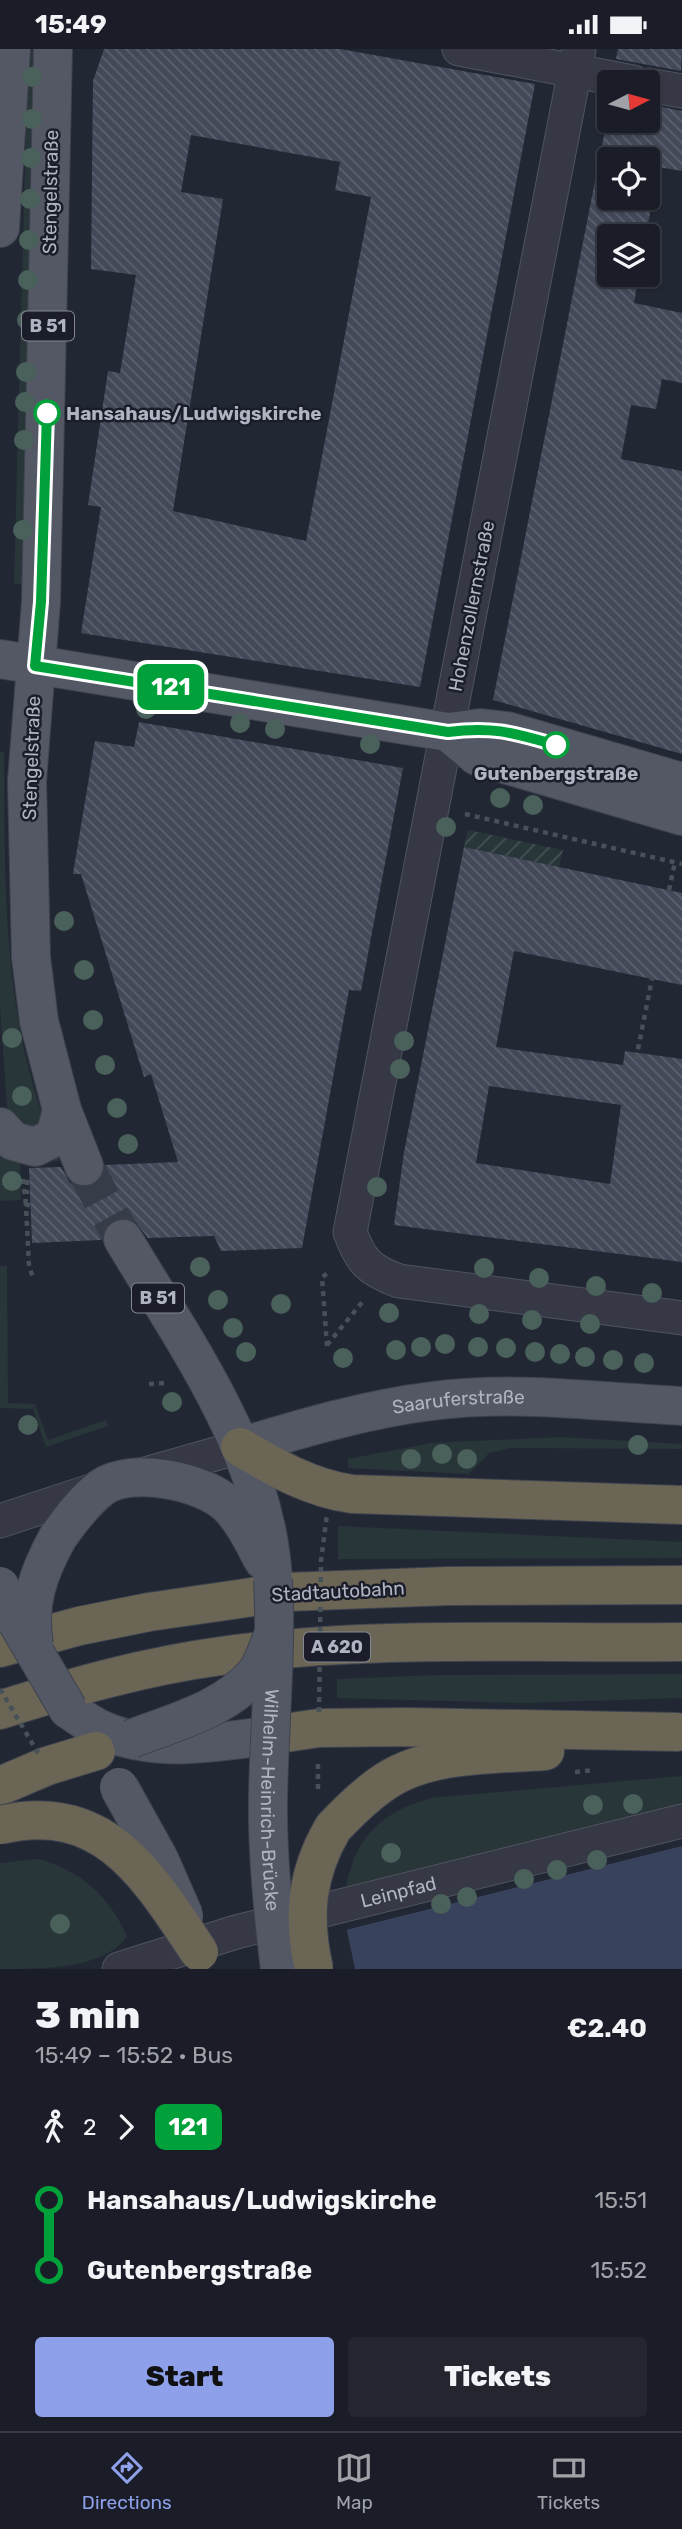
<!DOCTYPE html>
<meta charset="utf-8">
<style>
:root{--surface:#1a1d27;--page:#23262f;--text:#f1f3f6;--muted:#9fa2a7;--line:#383b44;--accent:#8da0e9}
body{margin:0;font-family:Rubik,sans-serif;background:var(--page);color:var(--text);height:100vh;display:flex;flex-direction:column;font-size:26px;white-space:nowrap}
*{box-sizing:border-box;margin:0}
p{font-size:23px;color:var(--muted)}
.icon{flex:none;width:38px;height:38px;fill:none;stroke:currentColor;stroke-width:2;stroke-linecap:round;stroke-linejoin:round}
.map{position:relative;height:1920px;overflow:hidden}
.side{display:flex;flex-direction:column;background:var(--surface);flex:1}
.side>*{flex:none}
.badge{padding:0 14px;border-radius:10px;font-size:24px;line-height:46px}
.needle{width:46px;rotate:84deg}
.fabs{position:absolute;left:597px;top:21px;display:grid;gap:14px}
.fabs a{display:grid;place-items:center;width:63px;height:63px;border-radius:7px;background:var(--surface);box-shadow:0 2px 5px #0004,0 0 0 2px var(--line);font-size:35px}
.map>.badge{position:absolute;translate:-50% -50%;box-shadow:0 0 0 4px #fff}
.legs{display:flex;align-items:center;gap:10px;height:77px;padding:0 35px;font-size:23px}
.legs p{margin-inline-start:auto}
.head{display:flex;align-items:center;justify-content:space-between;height:119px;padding:0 35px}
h1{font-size:38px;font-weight:800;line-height:52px}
.button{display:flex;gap:14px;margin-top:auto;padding:14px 35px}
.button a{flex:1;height:80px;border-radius:7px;background:var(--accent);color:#111;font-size:28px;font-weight:800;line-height:80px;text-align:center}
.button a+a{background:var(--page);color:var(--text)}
ul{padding:0 35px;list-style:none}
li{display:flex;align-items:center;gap:24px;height:70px;font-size:26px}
li i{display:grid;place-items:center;width:10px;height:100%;margin:0 9px;background:currentColor}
li i::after{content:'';width:18px;height:18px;margin:-9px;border:5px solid;border-radius:50%;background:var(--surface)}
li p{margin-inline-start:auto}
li:first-child i{background:linear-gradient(#0000 50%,currentColor 0)}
li:last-child i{background:linear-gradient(currentColor 50%,#0000 0)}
.status{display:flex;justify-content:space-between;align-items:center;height:49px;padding:0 35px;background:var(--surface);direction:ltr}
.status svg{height:19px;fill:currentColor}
.menu{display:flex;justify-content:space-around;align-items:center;height:98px;border-top:2px solid var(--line);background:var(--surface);font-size:19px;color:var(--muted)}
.menu a{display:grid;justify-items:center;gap:4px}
.menu .current{color:var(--accent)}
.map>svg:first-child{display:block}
.green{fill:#283639}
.garden{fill:url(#garden-furrows)}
.water{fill:#39425c}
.pier{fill:#222734}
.building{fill:url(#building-back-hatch);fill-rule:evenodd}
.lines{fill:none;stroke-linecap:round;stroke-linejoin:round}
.major-tunnel{stroke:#373c49;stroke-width:38;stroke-dasharray:38 19;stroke-linecap:butt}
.minor-casing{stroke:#505460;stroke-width:35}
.major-casing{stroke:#3f424f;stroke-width:40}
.highway-casing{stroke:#404450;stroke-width:40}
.path{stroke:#465257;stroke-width:4.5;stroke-dasharray:5 5;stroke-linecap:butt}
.minor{stroke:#363945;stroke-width:33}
.major{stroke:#545865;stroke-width:38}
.highway{stroke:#6a6554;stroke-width:38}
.major-bridge-casing{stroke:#3f424f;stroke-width:40;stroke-linecap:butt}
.highway-bridge-casing{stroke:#404450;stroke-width:40;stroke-linecap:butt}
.path-bridge{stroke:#465257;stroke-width:4.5;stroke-dasharray:5 5;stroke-linecap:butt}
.major-bridge{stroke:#545865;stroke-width:38}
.highway-bridge{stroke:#6a6554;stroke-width:38}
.tree{fill:#4a605a}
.line-1-casing{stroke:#fff;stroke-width:16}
.line-1{stroke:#00a13a;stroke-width:10}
.stop-1-dot{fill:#fff;stroke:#00a13a;stroke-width:3.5}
.labels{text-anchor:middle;stroke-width:5;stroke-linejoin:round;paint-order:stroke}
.shield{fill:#1b1e2a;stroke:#838794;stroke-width:2}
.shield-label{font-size:18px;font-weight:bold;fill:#b0b4c2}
.street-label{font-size:19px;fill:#b0b4c2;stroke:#1b1e2a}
.stop-label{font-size:19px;font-weight:bold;fill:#b0b4c2;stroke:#1b1e2a;text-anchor:start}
</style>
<div class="status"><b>15:49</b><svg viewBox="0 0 49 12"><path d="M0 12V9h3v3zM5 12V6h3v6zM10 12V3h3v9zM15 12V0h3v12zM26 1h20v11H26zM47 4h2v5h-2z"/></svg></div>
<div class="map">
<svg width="682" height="1920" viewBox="0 0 682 1920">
<defs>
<pattern id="garden-furrows" width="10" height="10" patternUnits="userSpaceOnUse" patternTransform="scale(1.75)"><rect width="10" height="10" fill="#283639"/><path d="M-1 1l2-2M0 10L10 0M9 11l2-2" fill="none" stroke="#455154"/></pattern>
<pattern id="building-back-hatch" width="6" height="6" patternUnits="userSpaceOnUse" patternTransform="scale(1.75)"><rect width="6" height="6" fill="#444959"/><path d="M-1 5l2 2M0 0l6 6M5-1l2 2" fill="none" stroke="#5c616f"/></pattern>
</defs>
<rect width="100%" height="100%" fill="#222734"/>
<g class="green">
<polygon points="28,0 38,0 27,537 14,534"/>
<path d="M 0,703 L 4,703 C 5,828 2,951 44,1070 L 39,1084 L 9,1069 L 7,1057 L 0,957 Z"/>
<polygon points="0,1098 56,1102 60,1112 20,1114 21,1151 0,1152"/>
<polygon points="0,1217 7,1217 8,1354 35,1355 48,1391 106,1371 108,1377 46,1398 33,1360 0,1359"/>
<polygon points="561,1388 682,1395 682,1400 510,1399 489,1404 469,1425 348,1419 348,1410 431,1394"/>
<polygon points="338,1477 682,1493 682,1509 338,1510"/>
<polygon points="682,1625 682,1649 524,1654 337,1649 337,1630 438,1626"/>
<path d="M 682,1727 L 682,1757 L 345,1846 C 353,1790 377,1765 431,1749 Z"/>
<path d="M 38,1810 C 80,1821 109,1847 127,1887 C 105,1920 44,1920 0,1920 L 0,1814 Z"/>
</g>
<polygon class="garden" points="468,781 563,801 559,818 464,798"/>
<polygon class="water" points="682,1797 682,1920 189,1920"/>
<polygon class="pier" points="346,1877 355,1920 185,1920 188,1917"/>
<g class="building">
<path d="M 104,0 L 340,0 L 535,35 L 420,638 L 81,584 L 101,458 L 88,456 L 108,322 L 120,324 L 136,226 L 91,220 L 93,32 ZM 191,86 L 340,113 L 335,141 L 371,148 L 306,492 L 173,462 L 223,150 L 181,143 Z"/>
<polygon points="618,0 682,0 681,22 616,10"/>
<path d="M 648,55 L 682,62 L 682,122 L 658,118 L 646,187 L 609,187 L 609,226 L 639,226 L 634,254 L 682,264 L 682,334 L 662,330 L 656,360 L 631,356 L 621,410 L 682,422 L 682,705 L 493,651 L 609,61 L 609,72 L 648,72 ZM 609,110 L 648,110 L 648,149 L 609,149 Z"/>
<polygon points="139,673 403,719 361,942 349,941 302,1199 221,1202 214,1187 148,1189 134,1171 123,1168 112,1171 104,1179 101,1191 32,1194 29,1119 61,1118 70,1134 81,1139 93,1137 101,1131 105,1116 178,1113 151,1025 144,1028 81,825 73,825 95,692 134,698"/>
<path d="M 464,798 L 682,844 L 682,936 L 514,902 L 496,998 L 623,1016 L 625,1002 L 682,1010 L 682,1213 L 394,1176 L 404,1103 ZM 489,1037 L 621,1056 L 610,1135 L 476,1114 Z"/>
</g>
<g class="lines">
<polyline class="major-tunnel" points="84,1117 123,1190"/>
<g class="minor-casing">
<g id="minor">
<polyline points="459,0 633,33"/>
<path d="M 579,0 L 350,1183 C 361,1213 369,1221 399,1232 L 682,1269"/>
<polyline points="648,36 682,42"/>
<polyline points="138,1427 240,1398"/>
<polyline points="0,1472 103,1438"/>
<path id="s1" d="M 119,1920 L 236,1883 L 682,1772"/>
</g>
</g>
<g class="major-casing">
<g id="major">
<polyline points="53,0 41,553 27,732 31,908 39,972 62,1061 84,1117"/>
<polyline points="0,179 11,0"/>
<polyline points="0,610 448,683 481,679 507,682 682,733"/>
<polyline points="448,683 477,707 682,767"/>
<polyline points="0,1078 13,1092 35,1098 55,1088 62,1061"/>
<path d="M 123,1190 C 186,1296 266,1404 273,1531"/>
<path id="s2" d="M 240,1398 C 303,1379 367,1360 432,1352 C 514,1341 600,1353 682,1357"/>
<path d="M 58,1488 C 70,1471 84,1452 101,1439 C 130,1417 203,1432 228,1456 C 243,1471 253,1492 263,1511"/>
<path d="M 68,1660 C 78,1667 89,1675 100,1680 C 154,1705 215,1694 271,1686"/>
</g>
</g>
<g class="highway-casing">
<g id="highway">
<path d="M 240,1398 C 276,1419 310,1439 352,1445 L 682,1456"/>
<polyline points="0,1599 79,1577 149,1563 287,1543 449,1537 682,1536"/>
<path d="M 0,1661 C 72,1638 146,1617 221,1607 C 373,1586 529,1595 682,1593"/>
<polyline points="271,1686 319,1679 408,1678 677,1683"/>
<polyline points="0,1737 47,1717 96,1702"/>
<path d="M 333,1779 C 349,1762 366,1745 386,1732 C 430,1703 494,1706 545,1702"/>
</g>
</g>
<g class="path">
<polyline points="465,765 682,815"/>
<polyline points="669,841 675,813"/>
<polyline points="636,1010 652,930"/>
<polyline points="23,1130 26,1156"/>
<polyline points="27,1131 27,1145"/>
<polyline points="30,1156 26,1156 29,1218 33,1228"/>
<polyline points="327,1296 364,1251"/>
<polyline points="327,1297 322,1228 331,1222"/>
<polyline points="149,1335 166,1334"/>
<polyline points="575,1723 594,1721"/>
<polyline points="318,1740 318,1714"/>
</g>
<use href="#minor" class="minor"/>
<use href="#major" class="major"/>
<use href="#highway" class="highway"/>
<g class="major-bridge-casing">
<g id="major-bridge">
<path id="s3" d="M 273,1531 C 277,1604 269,1677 268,1750 C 267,1807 273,1864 280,1920"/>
<polyline points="0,1537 7,1556 68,1660"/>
<path d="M 34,1596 C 27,1555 38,1524 58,1488"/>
<path d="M 131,1690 C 175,1673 224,1661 256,1624 C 263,1615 267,1600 272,1589"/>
<polyline points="119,1738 159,1810 184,1867"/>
</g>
</g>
<g class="highway-bridge-casing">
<g id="highway-bridge">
<path d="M 0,1776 C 105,1751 149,1828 199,1903"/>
<path d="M 314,1920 C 302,1868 306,1825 333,1779"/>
</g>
</g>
<g class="path-bridge">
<polyline points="0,1640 38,1704"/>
<polyline points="319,1663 321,1512 327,1465"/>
</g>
<use href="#major-bridge" class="major-bridge"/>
<use href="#highway-bridge" class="highway-bridge"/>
</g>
<g class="tree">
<circle cx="32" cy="28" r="10"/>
<circle cx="32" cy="70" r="10"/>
<circle cx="31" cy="109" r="10"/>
<circle cx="30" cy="150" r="10"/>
<circle cx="29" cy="191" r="10"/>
<circle cx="28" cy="231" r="10"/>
<circle cx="27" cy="271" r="10"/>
<circle cx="26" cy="323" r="10"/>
<circle cx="25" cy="353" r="10"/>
<circle cx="24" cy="391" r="10"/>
<circle cx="23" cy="481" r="10"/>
<circle cx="146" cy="660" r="10"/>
<circle cx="240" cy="674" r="10"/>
<circle cx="275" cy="680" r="10"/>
<circle cx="370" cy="695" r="10"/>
<circle cx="500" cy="749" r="10"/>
<circle cx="533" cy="756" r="10"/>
<circle cx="446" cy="778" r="10"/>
<circle cx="64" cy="872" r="10"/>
<circle cx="84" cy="921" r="10"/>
<circle cx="93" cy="971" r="10"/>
<circle cx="12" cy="989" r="10"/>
<circle cx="404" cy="992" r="10"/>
<circle cx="105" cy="1016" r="10"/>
<circle cx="400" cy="1020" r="10"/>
<circle cx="22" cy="1047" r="10"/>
<circle cx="117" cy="1059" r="10"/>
<circle cx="128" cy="1095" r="10"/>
<circle cx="12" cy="1132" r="10"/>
<circle cx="377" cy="1138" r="10"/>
<circle cx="200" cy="1218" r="10"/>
<circle cx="484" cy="1219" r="10"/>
<circle cx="539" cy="1229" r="10"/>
<circle cx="596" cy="1237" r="10"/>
<circle cx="652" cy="1244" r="10"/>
<circle cx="218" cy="1251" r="10"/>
<circle cx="281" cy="1255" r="10"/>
<circle cx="389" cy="1264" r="10"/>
<circle cx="479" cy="1265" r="10"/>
<circle cx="532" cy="1271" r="10"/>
<circle cx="590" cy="1275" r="10"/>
<circle cx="233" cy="1279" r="10"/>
<circle cx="445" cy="1295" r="10"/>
<circle cx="421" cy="1298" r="10"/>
<circle cx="478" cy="1298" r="10"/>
<circle cx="506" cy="1299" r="10"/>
<circle cx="396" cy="1301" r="10"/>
<circle cx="246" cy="1303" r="10"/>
<circle cx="535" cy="1303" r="10"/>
<circle cx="560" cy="1305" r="10"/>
<circle cx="585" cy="1308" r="10"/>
<circle cx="343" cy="1309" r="10"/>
<circle cx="613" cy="1311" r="10"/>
<circle cx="644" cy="1314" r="10"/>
<circle cx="172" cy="1353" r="10"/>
<circle cx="28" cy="1376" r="10"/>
<circle cx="638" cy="1396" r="10"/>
<circle cx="442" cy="1405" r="10"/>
<circle cx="411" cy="1410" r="10"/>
<circle cx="467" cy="1410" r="10"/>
<circle cx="633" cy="1755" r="10"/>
<circle cx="593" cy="1756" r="10"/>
<circle cx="391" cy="1804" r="10"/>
<circle cx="597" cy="1811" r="10"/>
<circle cx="557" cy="1821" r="10"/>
<circle cx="524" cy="1830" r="10"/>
<circle cx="467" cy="1848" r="10"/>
<circle cx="441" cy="1855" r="10"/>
<circle cx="60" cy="1875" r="10"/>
</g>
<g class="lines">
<g class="line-1-casing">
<path id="line-1" d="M 47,364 L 41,553 L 35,617 L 448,683 C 493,677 514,684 556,696"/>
</g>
<use href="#line-1" class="line-1"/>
</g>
<g class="stop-1-dot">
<circle cx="47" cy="364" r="12"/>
<circle cx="556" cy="696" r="12"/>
</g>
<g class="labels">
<g class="shield">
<rect x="22" y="262.5" width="52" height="29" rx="5"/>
<rect x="132" y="1234.5" width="52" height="29" rx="5"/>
<rect x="304" y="1583.5" width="66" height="29" rx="5"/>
</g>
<g class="shield-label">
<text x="48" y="283">B 51</text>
<text x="158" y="1255">B 51</text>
<text x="337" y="1604">A 620</text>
</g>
<g class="street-label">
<text transform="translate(50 143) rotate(-89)" y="7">Stengelstraße</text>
<text transform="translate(471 557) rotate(-79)" y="7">Hohenzollernstraße</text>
<text transform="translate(31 709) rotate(-88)" y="7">Stengelstraße</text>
<text dy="7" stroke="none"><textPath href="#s2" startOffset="224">Saaruferstraße</textPath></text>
<text transform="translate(338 1542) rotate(-3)" y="7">Stadtautobahn</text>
<text dy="7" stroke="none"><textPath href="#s3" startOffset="220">Wilhelm-Heinrich-Brücke</textPath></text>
<text dy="7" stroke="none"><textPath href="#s1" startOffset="290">Leinpfad</textPath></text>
</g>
<g class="stop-label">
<text x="66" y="371">Hansahaus/Ludwigskirche</text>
<text x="556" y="731" text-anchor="middle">Gutenbergstraße</text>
</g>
</g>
</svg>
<div class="fabs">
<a><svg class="needle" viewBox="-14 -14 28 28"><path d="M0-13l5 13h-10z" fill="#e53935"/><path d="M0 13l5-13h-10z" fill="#9fa2a7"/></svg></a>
<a><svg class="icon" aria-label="locate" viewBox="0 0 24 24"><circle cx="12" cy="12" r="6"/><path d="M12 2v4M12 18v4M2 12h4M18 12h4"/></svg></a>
<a><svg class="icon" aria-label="layers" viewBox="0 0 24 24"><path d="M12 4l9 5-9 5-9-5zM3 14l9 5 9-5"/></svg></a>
</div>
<b class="badge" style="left:171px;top:638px;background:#00a13a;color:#fff">121</b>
</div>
<section class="side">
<div class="head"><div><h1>3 min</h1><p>15:49 – 15:52 · Bus</p></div><b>€2.40</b></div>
<div class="legs"><svg class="icon" aria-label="walk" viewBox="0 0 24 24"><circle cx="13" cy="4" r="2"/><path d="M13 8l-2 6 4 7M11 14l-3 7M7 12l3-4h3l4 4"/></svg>2<svg class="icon" aria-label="forward" viewBox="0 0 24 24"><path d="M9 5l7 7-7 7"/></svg><b class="badge" style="background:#00a13a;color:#fff">121</b></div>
<ul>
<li><i style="color:#00a13a"></i><b>Hansahaus/Ludwigskirche</b><p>15:51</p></li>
<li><i style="color:#00a13a"></i><b>Gutenbergstraße</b><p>15:52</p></li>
</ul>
<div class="button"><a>Start</a><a>Tickets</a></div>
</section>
<nav class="menu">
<a class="current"><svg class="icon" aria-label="directions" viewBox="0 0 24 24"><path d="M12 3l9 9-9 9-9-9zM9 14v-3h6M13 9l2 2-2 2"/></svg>Directions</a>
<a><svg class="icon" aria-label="map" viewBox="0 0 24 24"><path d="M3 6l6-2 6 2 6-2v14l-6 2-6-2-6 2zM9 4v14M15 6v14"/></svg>Map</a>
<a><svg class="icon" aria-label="tickets" viewBox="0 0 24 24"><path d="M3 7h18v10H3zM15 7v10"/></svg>Tickets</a>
</nav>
